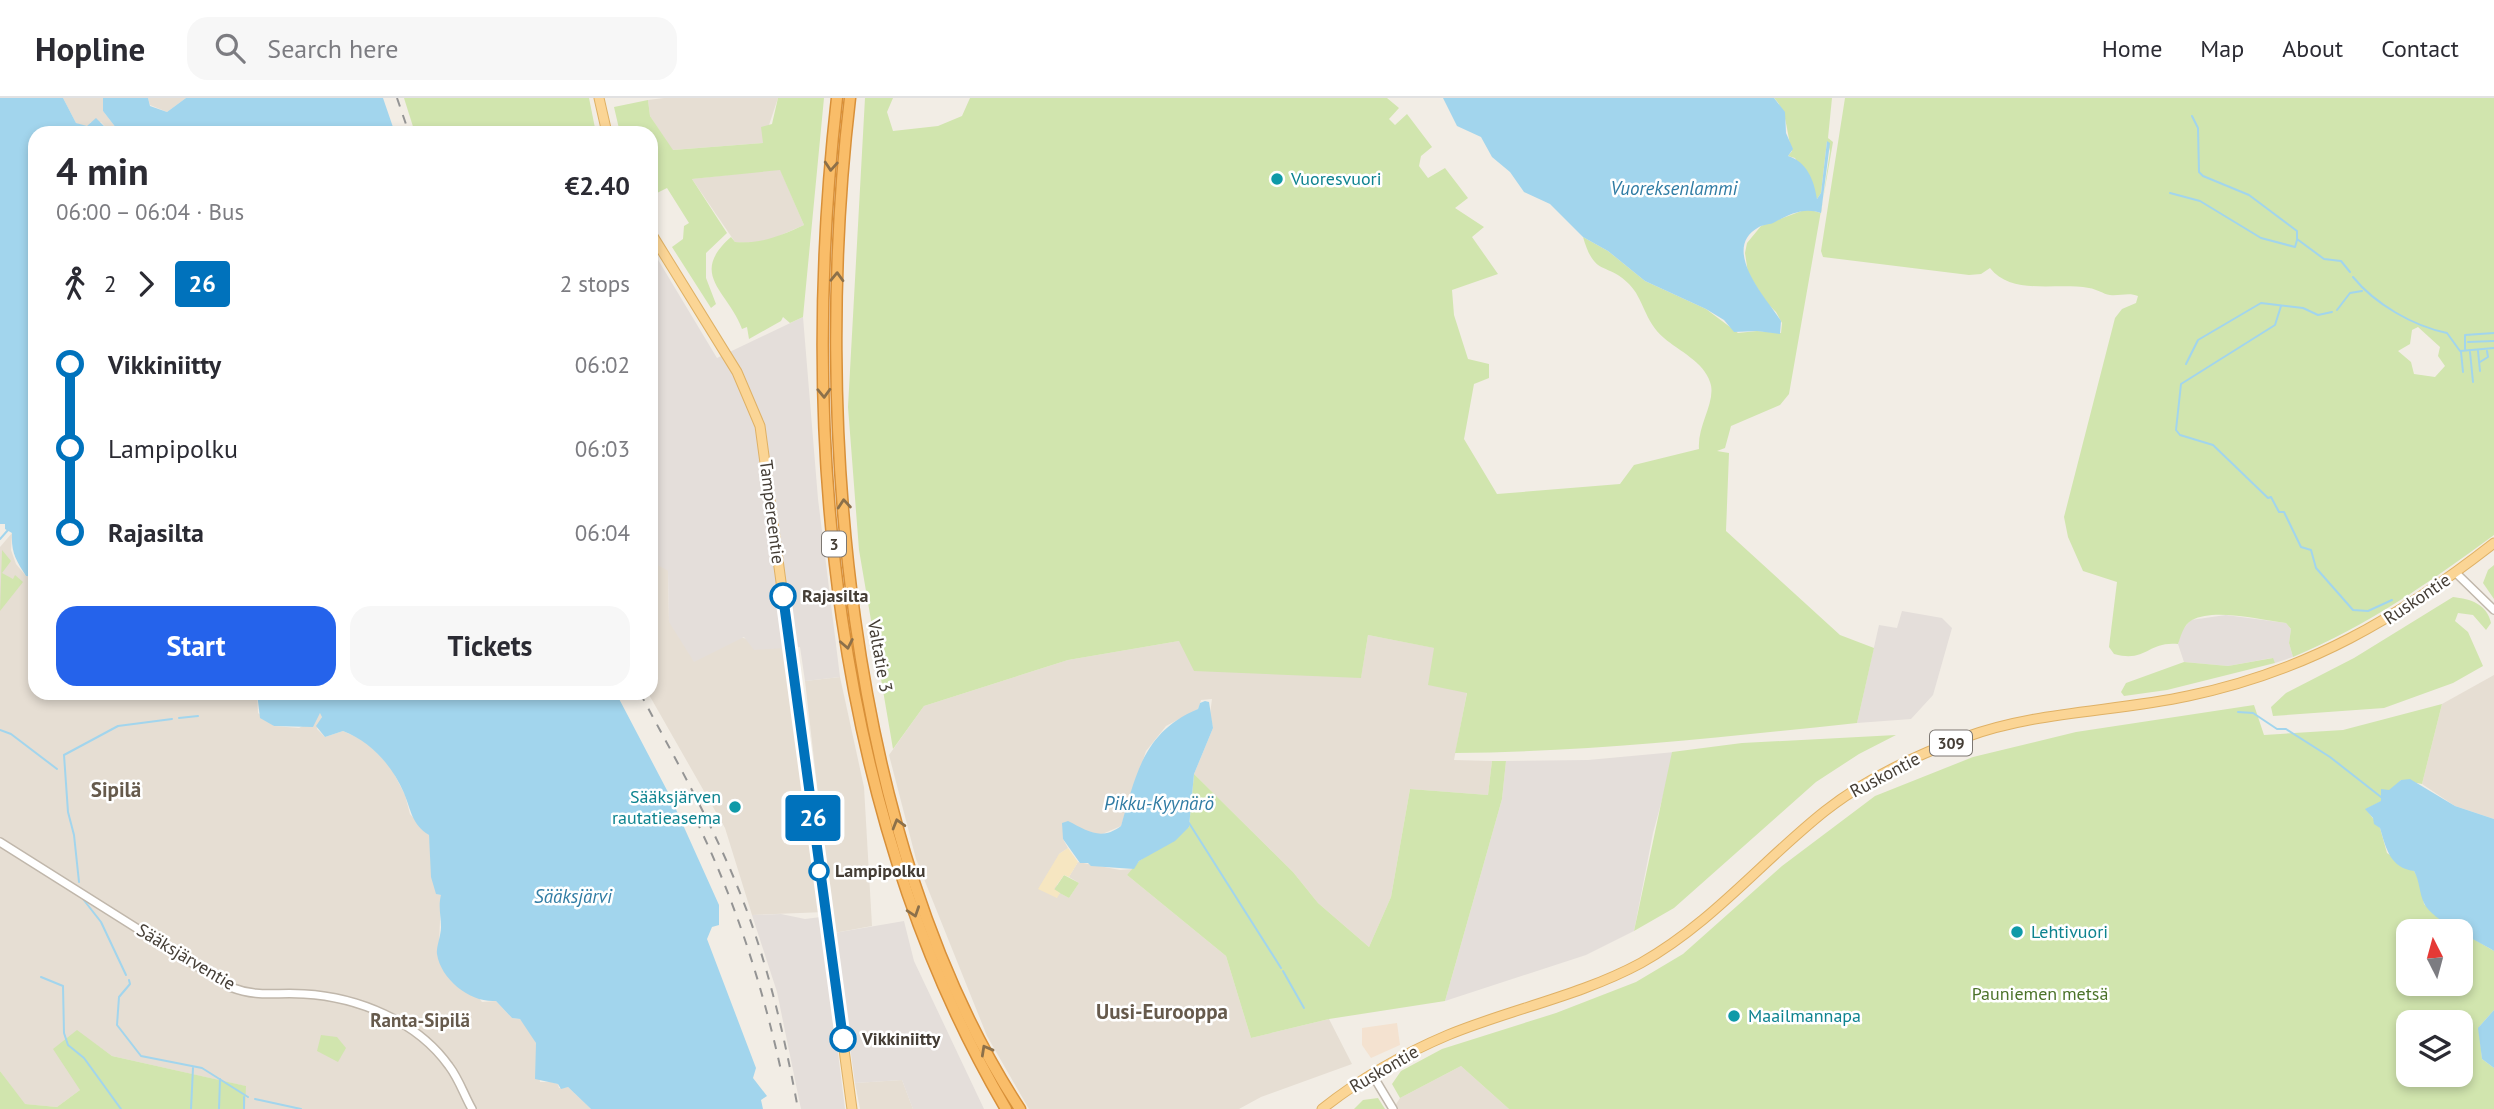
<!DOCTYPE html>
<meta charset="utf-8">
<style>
:root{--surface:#fff;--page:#f7f7f7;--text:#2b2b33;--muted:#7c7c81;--line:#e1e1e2;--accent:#2563eb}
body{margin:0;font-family:"PT Sans",sans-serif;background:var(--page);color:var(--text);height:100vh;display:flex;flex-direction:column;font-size:26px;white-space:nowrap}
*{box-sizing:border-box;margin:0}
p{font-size:23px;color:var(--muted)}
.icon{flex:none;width:38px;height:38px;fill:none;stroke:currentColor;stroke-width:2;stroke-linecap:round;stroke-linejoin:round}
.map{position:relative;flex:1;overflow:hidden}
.drawer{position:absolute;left:28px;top:28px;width:630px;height:574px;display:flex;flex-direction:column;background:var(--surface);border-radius:21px;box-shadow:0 4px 10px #0003}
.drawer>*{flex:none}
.badge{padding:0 14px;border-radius:5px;font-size:24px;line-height:46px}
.needle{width:46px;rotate:354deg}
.controls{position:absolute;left:2396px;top:821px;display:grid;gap:14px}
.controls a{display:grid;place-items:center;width:77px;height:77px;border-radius:14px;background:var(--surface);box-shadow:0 4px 10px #0003;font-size:35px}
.map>.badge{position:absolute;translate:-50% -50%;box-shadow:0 0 0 4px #fff}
.legs{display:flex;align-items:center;gap:10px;height:77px;padding:0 28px;font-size:23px}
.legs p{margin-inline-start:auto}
.overview{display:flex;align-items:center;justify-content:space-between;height:119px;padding:0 28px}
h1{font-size:38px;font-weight:700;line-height:52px}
.button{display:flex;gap:14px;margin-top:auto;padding:14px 28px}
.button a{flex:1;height:80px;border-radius:21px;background:var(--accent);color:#fff;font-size:28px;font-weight:700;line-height:80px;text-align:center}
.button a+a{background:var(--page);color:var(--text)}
ul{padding:0 28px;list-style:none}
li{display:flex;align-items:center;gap:24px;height:84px;font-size:26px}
li i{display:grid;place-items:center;width:10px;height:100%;margin:0 9px;background:currentColor}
li i::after{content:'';width:18px;height:18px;margin:-9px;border:5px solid;border-radius:50%;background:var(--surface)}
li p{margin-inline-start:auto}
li:first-child i{background:linear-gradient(#0000 50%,currentColor 0)}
li:last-child i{background:linear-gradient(currentColor 50%,#0000 0)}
header{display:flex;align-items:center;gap:42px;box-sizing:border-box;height:98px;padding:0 35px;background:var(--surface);border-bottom:2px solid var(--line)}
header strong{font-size:33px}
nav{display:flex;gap:38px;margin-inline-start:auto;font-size:24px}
.search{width:490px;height:63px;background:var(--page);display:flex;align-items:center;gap:18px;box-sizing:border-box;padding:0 24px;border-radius:21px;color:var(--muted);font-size:26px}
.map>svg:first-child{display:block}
.residential{fill:#e6ded3}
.commercial{fill:#f4e2d0}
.industrial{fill:#e4deda}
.green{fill:#d1e5ae;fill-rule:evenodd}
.sand{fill:#f6e6c1}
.water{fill:#a2d5ed}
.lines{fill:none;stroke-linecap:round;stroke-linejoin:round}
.stream{stroke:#a2d5ed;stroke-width:2}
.minor-casing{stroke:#c0b7ab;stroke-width:10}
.major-casing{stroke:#dfb165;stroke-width:11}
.highway-casing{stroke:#d89039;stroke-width:13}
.minor{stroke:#fff;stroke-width:7}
.major{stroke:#fbd595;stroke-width:9}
.highway{stroke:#f9bd69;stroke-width:10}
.rail{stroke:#949494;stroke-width:2;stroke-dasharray:9 9;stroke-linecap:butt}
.oneway{stroke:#8c704a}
.line-1-casing{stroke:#fff;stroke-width:16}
.line-1{stroke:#0072bc;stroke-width:10}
.culture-dot{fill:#0f9aa8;stroke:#fff;stroke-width:2.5}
.stop-1-dot{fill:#fff;stroke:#0072bc;stroke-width:3.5}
.labels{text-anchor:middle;stroke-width:5;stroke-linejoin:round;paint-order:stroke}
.shield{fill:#fff;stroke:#7c7772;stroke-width:2}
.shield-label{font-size:16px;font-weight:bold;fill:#443d35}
.culture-label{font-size:18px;fill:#0d838f;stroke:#fff;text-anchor:start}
.street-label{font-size:18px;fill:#443d35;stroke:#fff}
.stop-label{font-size:18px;font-weight:bold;fill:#443d35;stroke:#fff;text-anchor:start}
.park-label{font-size:18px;fill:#4c732a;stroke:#fff}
.water-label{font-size:19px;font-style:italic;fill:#307ca4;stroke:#fff}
.neighbourhood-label{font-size:19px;font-weight:bold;fill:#665a4c;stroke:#fff}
.quarter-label{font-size:21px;font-weight:bold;fill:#665a4c;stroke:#fff}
</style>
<header>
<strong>Hopline</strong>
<div class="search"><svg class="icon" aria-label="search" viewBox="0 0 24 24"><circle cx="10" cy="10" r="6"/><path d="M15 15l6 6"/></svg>Search here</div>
<nav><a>Home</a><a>Map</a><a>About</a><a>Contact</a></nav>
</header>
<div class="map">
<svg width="2494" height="1011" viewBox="0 0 2494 1011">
<rect width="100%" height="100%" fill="#f2ede5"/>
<g class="residential">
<polygon points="63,0 103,0 103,13 120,35 111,35 101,24 91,24 87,29 76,25"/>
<polygon points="148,0 186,0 167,14 150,7"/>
<polygon points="664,0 778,0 763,45 672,52 650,18 648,2"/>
<polygon points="780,71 804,127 772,141 752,145 735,144 692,81"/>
<polygon points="12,435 11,452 16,466 26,478 35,479 35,595 257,595 258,615 274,628 299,630 316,621 320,615 323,616 317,631 325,639 343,633 365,643 390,668 405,697 410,716 429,737 437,796 441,797 439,848 482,904 496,903 512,920 520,921 532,936 536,945 540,984 551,984 558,986 559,990 568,989 591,1011 245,1011 245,988 112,958 77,933 80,992 57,1009 24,1006 0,973 0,449"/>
<polygon points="651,463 668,472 669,524 790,550 825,814 752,817 725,730 648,595 651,595"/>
<polygon points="1368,537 1435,550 1467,594 1454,662 1492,663 1488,697 1410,691 1391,799 1369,849 1318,805 1293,774 1194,676 1213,630 1210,616 1212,601 1201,602 1198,611 1166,628 1146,653 1121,728 1100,737 1087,734 1068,724 1063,741 1068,750 1059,756 1056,800 1060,795 1069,800 1079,785 1069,779 1078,764 1120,772 1134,771 1127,777 1226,858 1251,940 1329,921 1352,966 1261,999 1239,1011 1029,1011 987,938 916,761 889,657 924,608 1068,562 1179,543 1361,579"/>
<polygon points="2494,577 2494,721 2455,708 2422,686 2442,606"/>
<polygon points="840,579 864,689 872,828 834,835 805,583"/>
<polygon points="1461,968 1509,1011 1393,1011 1400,1000"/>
<polygon points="902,982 913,1011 860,1011 855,985"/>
</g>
<polygon class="commercial" points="1397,925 1400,947 1371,960 1362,947 1362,930"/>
<g class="industrial">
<polygon points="651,150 717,260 803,219 818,401 840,579 805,583 800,549 754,552 744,539 694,564 669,524 668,473 651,463"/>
<polygon points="1902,513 1942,520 1952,530 1933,597 1911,621 1857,625 1879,527 1897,530"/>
<polygon points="2226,517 2286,525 2291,531 2289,545 2293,559 2275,565 2272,560 2228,568 2184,564 2178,546 2182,532 2191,522"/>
<polygon points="1675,654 1653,735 1634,833 1586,857 1445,903 1502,701 1506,663 1588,662"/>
<polygon points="781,816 805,821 821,819 845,1011 801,1011 777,894 752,817"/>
<polygon points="904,823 914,863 984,1011 913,1011 902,982 855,985 834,835"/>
</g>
<g class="green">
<polygon points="404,0 589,0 596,35 415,35"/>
<path d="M 778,0 L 824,0 L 803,219 L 790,225 L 783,219 L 781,223 L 749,241 L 747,229 L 742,231 C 728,193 688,177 731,139 L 735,144 C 761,146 780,138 804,127 L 780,72 L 692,81 L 727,135 L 706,155 L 706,180 L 716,206 L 711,210 L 672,149 L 683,141 L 684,128 L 689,125 L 667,90 L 651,98 L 651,35 L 620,35 L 614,9 L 648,2 L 650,18 L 673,52 L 763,45 L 761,29 L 772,26 Z"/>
<path d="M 865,0 L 893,0 L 887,14 L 893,33 L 938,28 L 962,18 L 970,0 L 1387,0 L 1399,10 L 1389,21 L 1395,27 L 1407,16 L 1432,49 L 1421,58 L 1419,68 L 1428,80 L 1445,70 L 1468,100 L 1455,110 L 1484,129 L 1472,139 L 1498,176 L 1452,192 L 1454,217 L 1468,261 L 1489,266 L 1489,280 L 1474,286 L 1464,341 L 1497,396 L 1620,386 L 1634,367 L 1699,351 C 1697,327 1717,303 1710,284 C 1704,264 1679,253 1664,240 C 1644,223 1644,201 1629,186 C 1606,163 1595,180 1583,139 L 1608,153 L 1645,183 L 1706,211 L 1738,235 L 1757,233 L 1781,235 L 1782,225 L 1776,214 L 1766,204 L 1748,175 L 1745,155 L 1747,145 L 1761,128 L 1807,111 L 1821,115 L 1830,53 L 1827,43 L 1821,95 L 1817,101 L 1795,60 L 1788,58 L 1792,53 C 1786,35 1788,14 1774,0 L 1832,0 L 1828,40 L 1833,44 L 1789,296 L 1780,307 L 1731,328 L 1725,350 L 1717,353 L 1729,355 L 1726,433 L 1840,537 L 1874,550 L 1857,625 C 1723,639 1590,654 1455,655 L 1467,595 L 1428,587 L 1434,550 L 1368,537 L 1361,580 L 1194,573 L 1179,543 L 1068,562 L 924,608 L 893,651 L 859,452 L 848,309 Z"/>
<path d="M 1845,0 L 2494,0 L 2494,437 C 2430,484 2367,528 2293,559 L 2289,545 L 2291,531 L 2286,525 C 2260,522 2215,510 2192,522 C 2183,527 2181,538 2178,546 C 2147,543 2147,565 2114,556 L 2109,549 L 2117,484 L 2083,473 L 2068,439 L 2064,419 L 2115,220 L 2122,211 L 2136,205 L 2138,198 C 2129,194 2120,198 2110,197 C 2103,196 2097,191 2089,190 C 2056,184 2012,198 1990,170 L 1981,176 L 1969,177 L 1823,159 L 1821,153 ZM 2418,229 L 2440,249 L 2438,258 L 2445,268 L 2435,279 L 2414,276 L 2411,264 L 2398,253 L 2410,246 L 2412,232 Z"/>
<polygon points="2,452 11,463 2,475 13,481 15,477 23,484 0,513"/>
<polygon points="2494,467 2494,501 2483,485 2488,472"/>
<path d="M 2453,499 C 2471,501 2487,506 2491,525 L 2486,532 L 2473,517 L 2458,515 L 2455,523 L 2468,534 L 2483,568 L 2453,585 L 2384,610 L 2273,618 L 2271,609 L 2286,595 L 2354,560 Z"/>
<polygon points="2273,560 2275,565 2167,592 2124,598 2121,594 2126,585 2184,564 2228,568"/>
<path d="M 2442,606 L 2422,686 L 2401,682 L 2382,703 L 2366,711 L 2380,730 L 2387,755 L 2414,773 L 2421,786 L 2424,806 L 2443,824 L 2460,833 L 2408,833 L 2408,886 L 2460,886 L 2460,833 L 2494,853 L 2494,912 L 2479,929 L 2482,961 L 2494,970 L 2494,1011 L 1509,1011 L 1461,968 L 1400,1000 L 1392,986 L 1401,973 L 1442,951 L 1556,915 L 1636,884 L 1683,856 L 1782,768 L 1875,698 L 1973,659 L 2076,634 L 2254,607 L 2264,637 L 2343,632 ZM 2408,924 L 2460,924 L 2460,976 L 2408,976 Z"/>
<polygon points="1896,637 1859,656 1816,684 1674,810 1634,833 1672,654 1742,645"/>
<polygon points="1492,663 1506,663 1502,701 1445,903 1329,921 1251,940 1226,858 1127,777 1139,763 1189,729 1194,676 1293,774 1318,805 1369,849 1391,799 1410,691 1488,697"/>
<polygon points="1064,777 1079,785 1069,800 1054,792"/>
<polygon points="77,932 112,958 246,988 245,1011 0,1011 0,973 25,1006 57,1009 80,992 53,951"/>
<polygon points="321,937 337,939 346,950 338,964 317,953"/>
<polygon points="1378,1000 1385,1011 1354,1011 1363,1002"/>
</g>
<polygon class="sand" points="1068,750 1078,764 1069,779 1064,777 1054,791 1060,795 1057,800 1038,791 1059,756"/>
<g class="water">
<path d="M 0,0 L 63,0 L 76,25 L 87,28 L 96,20 L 111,35 L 35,35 L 35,479 L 26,478 C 16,462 11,455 12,435 L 5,431 L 5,426 L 0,426 Z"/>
<polygon points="103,0 148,0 150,8 167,14 186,0 383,0 395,35 120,35 103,13"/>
<path d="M 1443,0 L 1774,0 L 1785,14 L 1786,35 L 1793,51 L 1788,58 C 1807,64 1814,82 1817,101 L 1821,95 L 1827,43 L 1830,45 L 1821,115 C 1804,109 1790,116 1775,124 C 1770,127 1764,126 1759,129 C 1719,151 1768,202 1781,223 L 1780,236 L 1757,233 L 1734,234 L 1724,222 L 1706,211 L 1645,183 L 1608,153 L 1583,139 L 1550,106 L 1524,94 L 1510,74 L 1492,59 L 1481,39 L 1457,28 Z"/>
<path d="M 257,595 L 616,595 L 670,698 L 719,807 L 719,827 L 712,829 L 707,841 L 756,970 L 753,980 L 767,998 L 761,1002 L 763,1011 L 591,1011 L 568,989 L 561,991 L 558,986 L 535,981 L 536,945 L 520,921 L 512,920 L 496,903 C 471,905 441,882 437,856 C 436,849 441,838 441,829 C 441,818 438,808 441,797 L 436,796 L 431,779 L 429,737 C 412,727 411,712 404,695 C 392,667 371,644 343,633 L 325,639 L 316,628 L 322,619 L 320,615 L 313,629 L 274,628 L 260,620 Z"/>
<path d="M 1205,603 L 1209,604 L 1213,630 L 1194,676 L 1189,729 L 1175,743 L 1139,763 L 1134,771 L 1091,768 L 1088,765 L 1080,765 L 1063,741 L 1062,725 L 1068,723 C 1088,733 1101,743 1121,728 C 1136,677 1143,634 1198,611 L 1200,605 Z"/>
<path d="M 2410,681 L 2455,708 L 2494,721 L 2494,853 C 2477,842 2431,822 2424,805 C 2419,794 2420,784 2414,773 C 2390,770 2386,750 2380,730 L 2374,726 L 2373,720 L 2365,711 L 2381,703 L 2381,691 L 2389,692 L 2401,682 Z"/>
<polygon points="2494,912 2494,970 2482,961 2478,930"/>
</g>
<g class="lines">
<g class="stream">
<polyline points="2192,18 2198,30 2199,74 2203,78 2249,97 2297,133 2297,141 2324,161 2341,163 2350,174"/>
<polyline points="2170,95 2200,103 2261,140 2295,149 2297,142"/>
<path d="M 2353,179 C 2375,206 2413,228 2447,235 L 2460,253 L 2494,250"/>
<polyline points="2281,208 2275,227 2181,286 2176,332 2180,337 2213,347 2268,400 2271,399 2279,414 2284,414 2301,449 2311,452 2316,470 2353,512 2368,513 2392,502"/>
<polyline points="2337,212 2350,195 2362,193"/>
<polyline points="2468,244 2494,243"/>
<polyline points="2465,251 2465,237 2494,235"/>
<polyline points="2478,253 2480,273"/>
<polyline points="2461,254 2463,274"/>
<polyline points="2470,254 2473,284"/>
<polyline points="2480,264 2488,259 2487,253"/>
<polyline points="2186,266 2198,242 2261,205 2303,210 2318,217 2332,214"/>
<polyline points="0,441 8,432"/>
<polyline points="2238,614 2253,615 2277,631 2286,631 2330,659 2381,699"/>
<polyline points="179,620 198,618"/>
<polyline points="0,632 11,636 57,671"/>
<polyline points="1189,725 1281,870"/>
<polyline points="79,784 74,737 68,714 64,657 118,628 172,621"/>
<polyline points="83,801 101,824 126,877"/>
<polyline points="1283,873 1304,910"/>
<polyline points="41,879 63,888 64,935 68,947 84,960 121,1011"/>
<polyline points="129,882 130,886 119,899 117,927 141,958 202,970 248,999"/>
<polyline points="244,999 244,1011"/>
<polyline points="255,1001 301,1011"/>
<polyline points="191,1011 193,970"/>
<polyline points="219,1011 220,981"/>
</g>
<g class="minor-casing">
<g id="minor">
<polyline points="2456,475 2494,512"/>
<path d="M 0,744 L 230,889 C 259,900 275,894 304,896 C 358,899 417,923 449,968 C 459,981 464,997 472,1011"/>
<polyline points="1372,976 1393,1011"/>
</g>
</g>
<g class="major-casing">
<g id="major">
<polyline points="599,0 607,35"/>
<polyline points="651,135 737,274 760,328 852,1011"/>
<path d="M 1322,1011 C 1360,981 1403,956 1448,937 C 1511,911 1580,898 1641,865 C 1712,825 1762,763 1825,713 C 1867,680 1916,657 1966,639 C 2037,613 2114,614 2188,598 C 2308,573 2398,520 2494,445"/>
</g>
</g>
<g class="highway-casing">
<g id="highway">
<path d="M 837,0 C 799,335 832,715 1006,1011"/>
<path d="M 850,0 C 813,312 844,743 1020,1011"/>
</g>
</g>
<use href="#minor" class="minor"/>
<use href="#major" class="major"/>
<use href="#highway" class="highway"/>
<g class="rail">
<polyline points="397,0 409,35"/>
<path d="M 640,595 C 674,659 711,723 738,790 C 767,861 784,936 798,1011"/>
<path d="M 696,722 C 735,802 763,889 782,977"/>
</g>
</g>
<defs><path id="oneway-chevron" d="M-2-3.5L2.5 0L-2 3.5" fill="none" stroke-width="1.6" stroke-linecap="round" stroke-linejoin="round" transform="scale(1.75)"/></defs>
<g class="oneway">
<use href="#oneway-chevron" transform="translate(831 68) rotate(94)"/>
<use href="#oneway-chevron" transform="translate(837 179) rotate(-88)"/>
<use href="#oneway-chevron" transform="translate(824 295) rotate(88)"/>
<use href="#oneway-chevron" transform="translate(844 406) rotate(-95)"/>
<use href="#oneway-chevron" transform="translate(847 546) rotate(79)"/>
<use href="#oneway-chevron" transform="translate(898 726) rotate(-106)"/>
<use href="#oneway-chevron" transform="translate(914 814) rotate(71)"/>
<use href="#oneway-chevron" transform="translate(986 952) rotate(-119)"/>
</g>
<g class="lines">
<g class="line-1-casing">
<polyline id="line-1" points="783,498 843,941"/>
</g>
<use href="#line-1" class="line-1"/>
</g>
<g class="culture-dot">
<circle cx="1277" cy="81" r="7"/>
<circle cx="735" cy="709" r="7"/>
<circle cx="2017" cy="834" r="7"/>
<circle cx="1734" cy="918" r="7"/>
</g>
<g class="stop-1-dot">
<circle cx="783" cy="498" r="12"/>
<circle cx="819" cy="773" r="9"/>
<circle cx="843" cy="941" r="12"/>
</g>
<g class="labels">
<g class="shield">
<rect x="822" y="433.5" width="24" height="25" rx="5"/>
<rect x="1930" y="632.5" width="42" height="25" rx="5"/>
</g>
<g class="shield-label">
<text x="834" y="452">3</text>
<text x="1951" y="651">309</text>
</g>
<g class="culture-label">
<text x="1291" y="87">Vuoresvuori</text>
<text x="721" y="705" text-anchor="end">Sääksjärven<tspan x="721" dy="21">rautatieasema</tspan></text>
<text x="2031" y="840">Lehtivuori</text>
<text x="1748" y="924">Maailmannapa</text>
</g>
<g class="street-label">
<text transform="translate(772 414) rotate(83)" y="6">Tampereentie</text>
<text transform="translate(2417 501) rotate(-34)" y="6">Ruskontie</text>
<text transform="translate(880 558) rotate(80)" y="6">Valtatie 3</text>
<text transform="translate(1885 677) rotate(-28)" y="6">Ruskontie</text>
<text transform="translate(186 859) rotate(31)" y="6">Sääksjärventie</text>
<text transform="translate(1384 971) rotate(-30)" y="6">Ruskontie</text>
</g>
<g class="stop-label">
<text x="802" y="504">Rajasilta</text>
<text x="835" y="779">Lampipolku</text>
<text x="862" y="947">Vikkiniitty</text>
</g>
<g class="park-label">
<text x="2040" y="902">Pauniemen metsä</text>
</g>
<g class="water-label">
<text x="1674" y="97">Vuoreksenlammi</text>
<text x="1159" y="712">Pikku-Kyynärö</text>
<text x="573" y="805">Sääksjärvi</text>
</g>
<g class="neighbourhood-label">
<text x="420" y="929">Ranta-Sipilä</text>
</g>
<g class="quarter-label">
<text x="116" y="699">Sipilä</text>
<text x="1162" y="921">Uusi-Eurooppa</text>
</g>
</g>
</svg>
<div class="controls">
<a><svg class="needle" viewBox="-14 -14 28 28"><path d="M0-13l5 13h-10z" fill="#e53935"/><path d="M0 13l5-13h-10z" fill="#7c7c81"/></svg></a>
<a><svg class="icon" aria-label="layers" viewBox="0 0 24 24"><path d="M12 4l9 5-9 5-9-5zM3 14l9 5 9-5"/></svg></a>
</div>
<b class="badge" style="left:813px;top:720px;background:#0072bc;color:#fff">26</b>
<section class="drawer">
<div class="overview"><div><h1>4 min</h1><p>06:00 – 06:04 · Bus</p></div><b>€2.40</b></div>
<div class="legs"><svg class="icon" aria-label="walk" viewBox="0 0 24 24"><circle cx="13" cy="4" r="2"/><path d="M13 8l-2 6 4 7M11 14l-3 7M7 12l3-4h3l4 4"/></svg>2<svg class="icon" aria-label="forward" viewBox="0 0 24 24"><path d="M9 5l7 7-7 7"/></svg><b class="badge" style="background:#0072bc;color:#fff">26</b><p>2 stops</p></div>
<ul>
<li><i style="color:#0072bc"></i><b>Vikkiniitty</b><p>06:02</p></li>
<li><i style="color:#0072bc"></i><span>Lampipolku</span><p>06:03</p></li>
<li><i style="color:#0072bc"></i><b>Rajasilta</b><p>06:04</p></li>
</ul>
<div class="button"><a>Start</a><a>Tickets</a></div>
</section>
</div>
